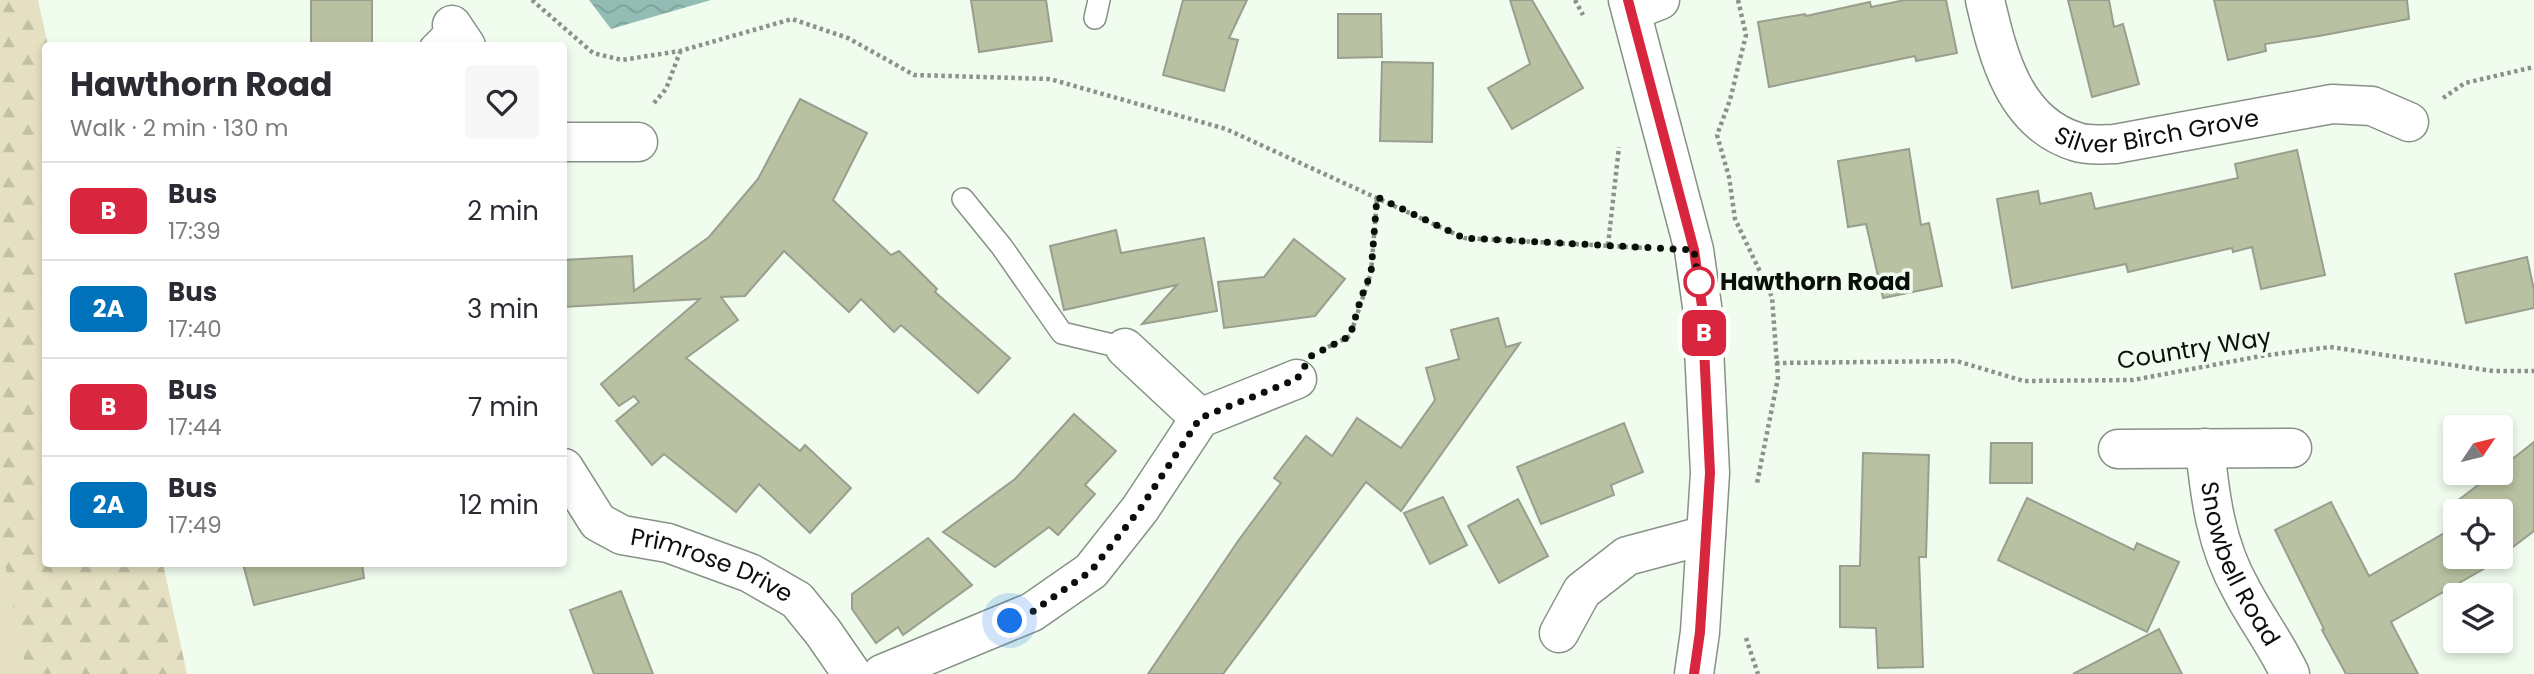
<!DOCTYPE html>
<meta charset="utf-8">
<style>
:root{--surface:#fff;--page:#f7f7f7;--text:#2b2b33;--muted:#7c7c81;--line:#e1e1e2}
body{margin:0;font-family:Poppins,sans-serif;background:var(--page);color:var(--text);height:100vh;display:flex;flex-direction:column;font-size:26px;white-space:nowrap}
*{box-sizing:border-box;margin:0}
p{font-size:23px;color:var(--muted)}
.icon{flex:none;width:38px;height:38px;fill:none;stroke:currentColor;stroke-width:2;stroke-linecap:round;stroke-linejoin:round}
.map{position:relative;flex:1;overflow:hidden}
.panel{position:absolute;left:42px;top:42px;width:525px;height:525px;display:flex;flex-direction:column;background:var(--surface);border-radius:7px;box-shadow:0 4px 10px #0003}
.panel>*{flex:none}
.badge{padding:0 14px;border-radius:10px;font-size:24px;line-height:46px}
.needle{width:46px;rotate:55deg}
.tools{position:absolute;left:2443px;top:415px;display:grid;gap:14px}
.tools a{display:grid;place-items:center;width:70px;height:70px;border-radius:7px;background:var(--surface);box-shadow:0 4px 10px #0003;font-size:35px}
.you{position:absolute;width:35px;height:35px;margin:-18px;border:5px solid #fff;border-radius:50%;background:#1a73e8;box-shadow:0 0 0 10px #1a73e833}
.map>.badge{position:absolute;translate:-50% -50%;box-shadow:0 0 0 4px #fff}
.round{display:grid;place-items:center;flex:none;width:74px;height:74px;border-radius:7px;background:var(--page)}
.head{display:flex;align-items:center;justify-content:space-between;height:119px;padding:0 28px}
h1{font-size:33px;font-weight:700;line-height:52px}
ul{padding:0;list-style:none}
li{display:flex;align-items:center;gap:21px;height:98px;padding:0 28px;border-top:2px solid var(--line)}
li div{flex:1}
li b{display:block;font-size:26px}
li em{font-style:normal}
li .badge{min-width:77px;font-weight:700;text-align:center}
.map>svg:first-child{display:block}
.green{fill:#e5e0c1}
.forest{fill:url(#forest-firs)}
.water{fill:url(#water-waves)}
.building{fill:#b8c1a1;stroke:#999e8e;stroke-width:2}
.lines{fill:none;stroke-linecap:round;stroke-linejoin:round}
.lane-casing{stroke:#869285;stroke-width:24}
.street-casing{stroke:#869285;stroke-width:41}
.secondary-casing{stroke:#869285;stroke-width:41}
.path{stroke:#8a9389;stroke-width:4.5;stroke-dasharray:3.5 3.5;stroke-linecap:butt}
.lane{stroke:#fff;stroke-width:21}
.street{stroke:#fff;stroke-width:38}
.secondary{stroke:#fff;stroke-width:38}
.line-casing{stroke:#fff;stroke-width:16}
.line{stroke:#d7263d;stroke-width:10}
.walk{stroke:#0b0f0a;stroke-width:7;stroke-dasharray:0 12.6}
.stop-dot{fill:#fff;stroke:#d7263d;stroke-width:3.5}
.labels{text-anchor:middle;stroke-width:7;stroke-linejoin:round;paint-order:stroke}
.street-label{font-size:24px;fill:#0b0f0a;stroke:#f0fdee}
.stop-label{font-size:24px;font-weight:bold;fill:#0b0f0a;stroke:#f0fdee;text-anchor:start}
</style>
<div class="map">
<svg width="2534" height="674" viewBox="0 0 2534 674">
<defs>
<pattern id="forest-firs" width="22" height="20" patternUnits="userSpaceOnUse" patternTransform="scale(1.75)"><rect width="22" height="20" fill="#e5e0c1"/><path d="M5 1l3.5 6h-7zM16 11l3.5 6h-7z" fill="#c3bfa4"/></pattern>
<pattern id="water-waves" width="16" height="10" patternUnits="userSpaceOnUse" patternTransform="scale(1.75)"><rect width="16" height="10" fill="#93bcb4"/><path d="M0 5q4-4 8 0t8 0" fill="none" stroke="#7da099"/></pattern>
</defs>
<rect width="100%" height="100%" fill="#f0fdee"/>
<polygon class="green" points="0,462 42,674 0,674"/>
<polygon class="forest" points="0,0 38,0 48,45 46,46 46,564 163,564 187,674 27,674 0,540"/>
<polygon class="water" points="589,0 711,0 611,29"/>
<g class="building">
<rect x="311" y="0" width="61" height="46"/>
<polygon points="971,0 1046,0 1052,41 979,52"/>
<polygon points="1183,0 1247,0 1229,38 1238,40 1224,91 1163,75"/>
<polygon points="1510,0 1532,0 1583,88 1512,129 1488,88 1530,64"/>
<polygon points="1905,0 1946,0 1957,53 1916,61 1915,56 1769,87 1758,22 1805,14 1806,16 1870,2 1871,7"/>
<polygon points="2068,0 2109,0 2114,27 2123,24 2139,84 2092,97"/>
<polygon points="2214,0 2407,0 2409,19 2319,36 2265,44 2266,51 2228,60"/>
<polygon points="1338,14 1381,14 1382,57 1338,58"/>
<polygon points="1382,62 1433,63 1432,142 1380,141"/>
<polygon points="800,99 867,133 833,200 891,255 899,251 937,289 935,292 1010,358 978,393 901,325 894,332 861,299 849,312 784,251 745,296 721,297 738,320 686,358 800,451 805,445 851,488 810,533 759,484 736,512 664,454 652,465 616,421 639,402 634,396 619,406 601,384 700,299 564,307 564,260 632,256 634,291 709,237 758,179"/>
<polygon points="1909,149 1921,225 1929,223 1942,286 1883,298 1866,224 1848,227 1838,161"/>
<polygon points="2297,150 2325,275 2261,289 2252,247 2233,252 2232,248 2128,272 2126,264 2012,288 1997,199 2038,191 2040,204 2091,193 2095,209 2238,178 2235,164"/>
<polygon points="1116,230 1121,253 1204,238 1217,311 1142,324 1177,285 1064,310 1050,246"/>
<polygon points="1294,239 1345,279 1315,316 1224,328 1218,282 1264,277"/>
<polygon points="2527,257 2534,290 2534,308 2466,323 2455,274"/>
<polygon points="1498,318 1506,347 1520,343 1401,511 1366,482 1223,674 1148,674 1238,541 1281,483 1274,478 1306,436 1332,456 1357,418 1401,448 1435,400 1426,368 1459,359 1451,330"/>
<polygon points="1074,414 1116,451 1085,485 1095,494 1058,535 1049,527 995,567 943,532 1015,479"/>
<polygon points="1624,423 1643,472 1611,485 1614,495 1541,524 1517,467"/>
<polygon points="2534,442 2534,531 2501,556 2501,511 2463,511 2456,502 2495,472 2501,472 2501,468"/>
<polygon points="1991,443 2032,443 2032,483 1990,483"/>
<polygon points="1863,453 1929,455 1926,557 1919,557 1923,667 1878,668 1876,628 1840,627 1840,566 1860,566"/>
<polygon points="1443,497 1467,545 1430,564 1404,513"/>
<polygon points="2027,498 2134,550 2137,543 2179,562 2147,632 1998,560"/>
<polygon points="1518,499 1548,556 1499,583 1468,526"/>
<polygon points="2331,502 2369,576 2455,527 2455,556 2500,556 2487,567 2391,622 2418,674 2346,674 2322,630 2324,629 2275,530"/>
<polygon points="928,538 972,585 903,635 898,627 876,643 852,609 852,594"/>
<polygon points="243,564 362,564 364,578 254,605"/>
<polygon points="621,591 653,674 594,674 570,610"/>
<polygon points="2159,629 2182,674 2073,674"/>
</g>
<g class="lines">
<g class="lane-casing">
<g id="lane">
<polyline points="1095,18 1099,0"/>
<polyline points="431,46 452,25"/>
<polyline points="963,199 1002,247 1062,333 1125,348"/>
</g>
</g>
<g class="street-casing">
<g id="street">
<path id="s1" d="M 1985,0 C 1998,56 2014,123 2077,142 C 2089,146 2104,144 2115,144 L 2332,104 L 2372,106 L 2409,122"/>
<polyline points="1632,11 1660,0"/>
<polyline points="452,25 466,46"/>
<polyline points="564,142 638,142"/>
<polyline points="1125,348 1200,418"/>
<path id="s2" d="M 2205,448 C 2210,497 2216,545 2241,589 C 2256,618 2276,644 2290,674"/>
<polyline points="2118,449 2292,448"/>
<path id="s3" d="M 564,468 L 598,522 L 622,535 L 668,543 L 750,573 L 797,600 L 823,632 L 852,674"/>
<polyline points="1559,633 1582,591 1627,556 1706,535"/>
<polyline points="882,674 1032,612 1091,571 1140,509 1200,418 1297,379"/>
</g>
</g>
<g class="secondary-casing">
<polyline id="secondary" points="1628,0 1694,250 1702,306 1710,473 1700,632 1694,674"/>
</g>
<g class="path">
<polyline points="532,0 593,53 622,60 680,51 792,19 848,38 914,75 1050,79 1226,129 1464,238 1648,248"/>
<polyline points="1575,0 1583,15"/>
<polyline points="1738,0 1746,35 1730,100 1717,135 1729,177 1735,219 1772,297 1778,378 1757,483"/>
<polyline points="2443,98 2465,83 2534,67"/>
<polyline points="654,103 666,89 680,52"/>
<polyline points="1608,245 1619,147"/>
<polyline points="1328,347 1350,336 1371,273 1377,198"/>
<polyline points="1776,363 1957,361 2024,381 2133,380 2261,356 2330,347 2493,371 2534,371"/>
<polyline points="1746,638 1758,674"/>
</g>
<use href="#lane" class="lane"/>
<use href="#street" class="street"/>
<use href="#secondary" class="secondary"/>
</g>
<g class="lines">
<g class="line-casing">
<polyline id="line" points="1628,0 1694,250 1702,306 1710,473 1700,632 1694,674"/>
</g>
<use href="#line" class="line"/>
<polyline class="walk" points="1010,621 1032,612 1091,571 1140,509 1200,418 1297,379 1311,356 1350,336 1361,298 1371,273 1377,197 1464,238 1694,250 1699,287 1699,282"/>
</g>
<circle class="stop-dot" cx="1699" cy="282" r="14"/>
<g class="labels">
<g class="street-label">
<text dy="8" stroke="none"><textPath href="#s1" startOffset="259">Silver Birch Grove</textPath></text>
<text transform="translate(2194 349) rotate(-9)" y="8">Country Way</text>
<text dy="8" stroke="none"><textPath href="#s2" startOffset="122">Snowbell Road</textPath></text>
<text dy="8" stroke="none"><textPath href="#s3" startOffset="186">Primrose Drive</textPath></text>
</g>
<g class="stop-label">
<text x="1720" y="290">Hawthorn Road</text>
</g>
</g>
</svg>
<div class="tools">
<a><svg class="needle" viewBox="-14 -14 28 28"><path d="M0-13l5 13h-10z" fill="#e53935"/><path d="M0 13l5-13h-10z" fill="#7c7c81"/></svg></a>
<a><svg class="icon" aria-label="locate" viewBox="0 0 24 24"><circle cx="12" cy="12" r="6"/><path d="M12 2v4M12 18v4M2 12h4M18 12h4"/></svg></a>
<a><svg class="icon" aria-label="layers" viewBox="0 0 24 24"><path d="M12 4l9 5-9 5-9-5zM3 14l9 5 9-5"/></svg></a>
</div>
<div class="you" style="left:1010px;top:621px"></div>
<b class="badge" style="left:1704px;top:333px;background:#d7263d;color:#fff">B</b>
<section class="panel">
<div class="head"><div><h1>Hawthorn Road</h1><p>Walk · 2 min · 130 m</p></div><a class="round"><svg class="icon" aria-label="heart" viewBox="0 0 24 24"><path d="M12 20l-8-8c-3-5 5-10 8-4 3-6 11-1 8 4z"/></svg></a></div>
<ul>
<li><span class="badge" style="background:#d7263d;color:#fff">B</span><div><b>Bus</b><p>17:39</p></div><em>2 min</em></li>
<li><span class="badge" style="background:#0072bc;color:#fff">2A</span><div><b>Bus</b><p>17:40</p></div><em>3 min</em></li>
<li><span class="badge" style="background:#d7263d;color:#fff">B</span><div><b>Bus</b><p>17:44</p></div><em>7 min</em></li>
<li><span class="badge" style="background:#0072bc;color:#fff">2A</span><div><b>Bus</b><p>17:49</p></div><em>12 min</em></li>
</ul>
</section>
</div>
